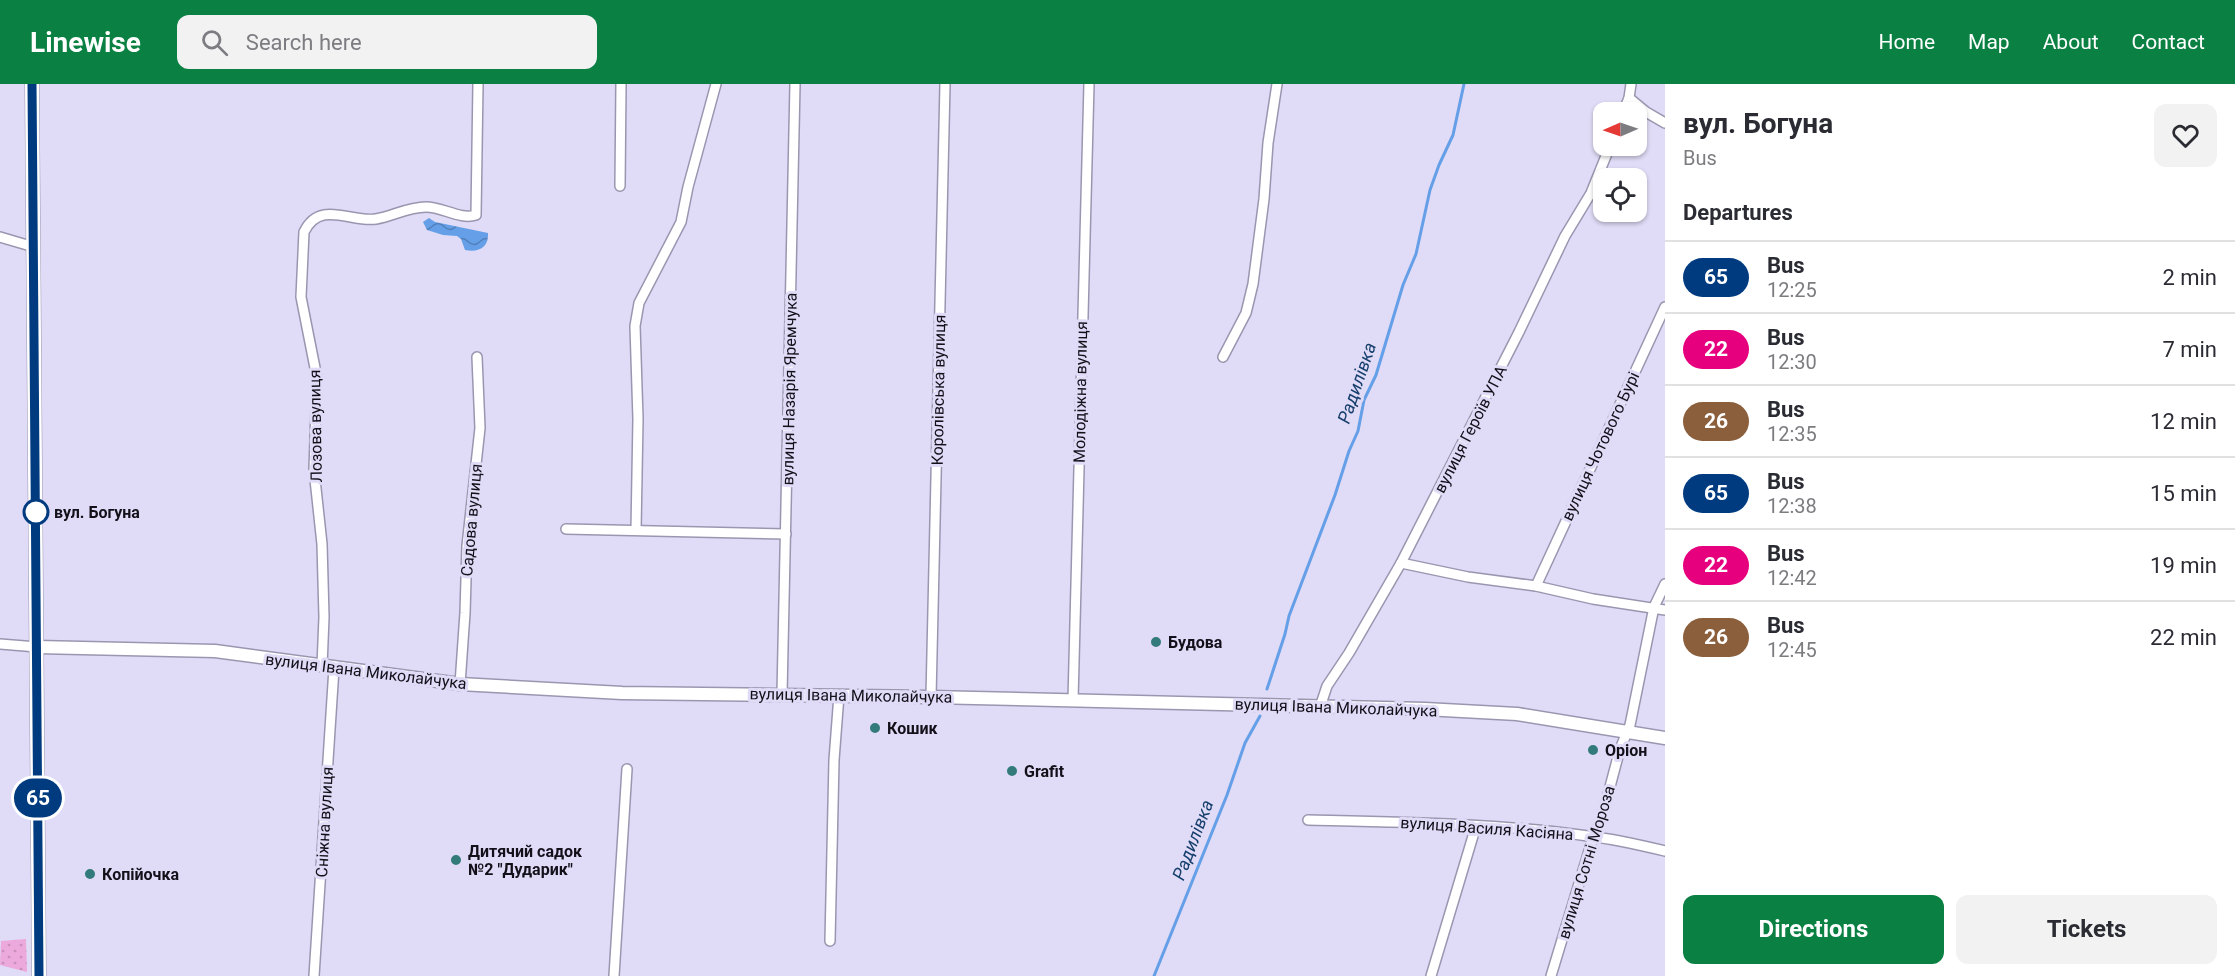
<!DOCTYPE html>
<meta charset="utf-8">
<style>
:root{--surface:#fff;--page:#f2f2f3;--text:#2b2b33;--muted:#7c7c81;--line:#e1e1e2;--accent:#0b8043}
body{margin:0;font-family:Roboto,sans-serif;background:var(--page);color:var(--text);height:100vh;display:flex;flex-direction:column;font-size:22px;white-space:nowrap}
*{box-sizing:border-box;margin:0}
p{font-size:20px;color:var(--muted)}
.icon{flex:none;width:33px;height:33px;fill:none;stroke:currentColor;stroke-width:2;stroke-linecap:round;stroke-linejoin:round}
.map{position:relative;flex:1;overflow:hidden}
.panel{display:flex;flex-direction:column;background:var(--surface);width:570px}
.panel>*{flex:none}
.badge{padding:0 12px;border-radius:20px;font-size:21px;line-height:39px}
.needle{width:39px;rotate:268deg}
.tools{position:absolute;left:1593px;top:18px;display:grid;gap:12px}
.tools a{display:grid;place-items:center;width:54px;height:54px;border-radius:12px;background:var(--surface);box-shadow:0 2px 4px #0004;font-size:30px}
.map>.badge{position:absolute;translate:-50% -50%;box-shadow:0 0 0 3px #fff}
h2{padding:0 18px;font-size:22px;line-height:54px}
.round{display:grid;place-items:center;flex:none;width:63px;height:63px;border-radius:12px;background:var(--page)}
.headline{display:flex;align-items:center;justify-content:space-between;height:102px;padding:0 18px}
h1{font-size:28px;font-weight:700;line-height:45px}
.button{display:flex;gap:12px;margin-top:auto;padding:12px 18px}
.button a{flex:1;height:69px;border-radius:12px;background:var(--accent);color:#fff;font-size:24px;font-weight:700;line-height:69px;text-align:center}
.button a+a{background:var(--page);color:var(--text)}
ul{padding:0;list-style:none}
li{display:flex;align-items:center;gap:18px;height:72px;padding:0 18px;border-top:2px solid var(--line)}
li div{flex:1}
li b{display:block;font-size:22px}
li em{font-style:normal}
li .badge{min-width:66px;font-weight:700;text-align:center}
header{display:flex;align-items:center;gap:36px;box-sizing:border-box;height:84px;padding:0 30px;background:var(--accent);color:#fff}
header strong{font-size:28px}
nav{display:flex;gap:33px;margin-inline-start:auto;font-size:21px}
.search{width:420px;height:54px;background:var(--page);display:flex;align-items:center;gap:15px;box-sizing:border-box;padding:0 21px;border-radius:12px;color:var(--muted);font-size:22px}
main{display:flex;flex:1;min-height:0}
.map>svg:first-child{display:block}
.grass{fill:url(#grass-dots)}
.water{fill:url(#water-waves)}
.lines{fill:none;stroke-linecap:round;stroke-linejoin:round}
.stream{stroke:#649fe8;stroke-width:3}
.street-casing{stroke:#9b96b0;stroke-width:12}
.secondary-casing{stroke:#9b96b0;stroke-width:15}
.street{stroke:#fff;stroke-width:9}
.secondary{stroke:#fff;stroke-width:12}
.line-casing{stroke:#fff;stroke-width:14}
.line{stroke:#003b80;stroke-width:9}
.stop-dot{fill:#fff;stroke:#003b80;stroke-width:3}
.poi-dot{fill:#327b7a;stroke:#e0dbf6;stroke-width:2}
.labels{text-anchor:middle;stroke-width:6;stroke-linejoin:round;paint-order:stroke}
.street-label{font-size:16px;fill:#13101a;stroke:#e0dbf6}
.stop-label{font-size:16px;font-weight:bold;fill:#13101a;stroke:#e0dbf6;text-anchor:start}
.poi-label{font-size:16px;font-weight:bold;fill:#13101a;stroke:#e0dbf6;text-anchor:start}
.water-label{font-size:18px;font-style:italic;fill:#163f6d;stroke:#e0dbf6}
</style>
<header>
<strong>Linewise</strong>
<div class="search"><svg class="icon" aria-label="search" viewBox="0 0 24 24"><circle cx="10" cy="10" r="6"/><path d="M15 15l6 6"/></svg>Search here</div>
<nav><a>Home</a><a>Map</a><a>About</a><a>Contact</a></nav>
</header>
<main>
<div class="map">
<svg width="1665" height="892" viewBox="0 0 1665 892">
<defs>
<pattern id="grass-dots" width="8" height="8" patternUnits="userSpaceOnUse" patternTransform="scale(1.5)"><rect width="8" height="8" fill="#eca9dc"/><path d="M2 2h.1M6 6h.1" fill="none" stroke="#ca90bc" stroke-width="1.8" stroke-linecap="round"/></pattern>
<pattern id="water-waves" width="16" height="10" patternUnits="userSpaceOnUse" patternTransform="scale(1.5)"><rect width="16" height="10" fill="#649fe8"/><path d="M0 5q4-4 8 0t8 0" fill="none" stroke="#5180bb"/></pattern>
</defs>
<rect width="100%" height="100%" fill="#e0dbf6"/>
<polygon class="grass" points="26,855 27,888 0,881 1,857"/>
<path class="water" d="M 429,134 L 435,138 L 488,149 C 489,163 479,169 465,166 L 461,155 L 457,152 L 443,151 L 427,146 L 423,138 Z"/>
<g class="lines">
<g class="stream">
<polyline points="1267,605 1285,550 1289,532 1335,411 1349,367 1358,347 1364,316 1376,291 1403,201 1416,170 1430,106 1439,81 1453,51 1464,0"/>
<polyline points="1154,892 1227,711 1245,659 1260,632"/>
</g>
<g class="street-casing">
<g id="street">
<polyline points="1629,14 1646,28 1665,39"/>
<polyline points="1623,28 1629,14 1631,0"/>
<polyline points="620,102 621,0"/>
<polyline points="0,153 34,163"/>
<polyline points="1223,273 1246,229 1253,200 1264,115 1268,59 1277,0"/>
<polyline points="566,445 786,450"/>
<polyline points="636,446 638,335 635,242 639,219 681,138 688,103 716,0"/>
<polyline points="1401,479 1468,493 1536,502 1593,515 1665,526"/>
<polyline points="1536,502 1665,223"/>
<polyline points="0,560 37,563"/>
<path d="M 322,582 L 324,533 L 322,460 L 314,386 L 317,294 L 301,213 L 304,148 C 320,115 351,139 376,135 C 393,132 408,123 426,123 C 443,123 460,136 476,131 L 478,0"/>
<polyline points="460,600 465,529 467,462 480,344 477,273"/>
<polyline points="782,610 795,0"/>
<polyline points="931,613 945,0"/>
<polyline points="1073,616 1089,0"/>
<polyline points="1320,623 1327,602 1349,569 1401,479 1519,248 1565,152 1591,109 1610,62"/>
<path d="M 1308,736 C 1401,738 1496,739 1588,752 C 1614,755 1640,761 1665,767"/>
<polyline points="830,857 834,676 839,611"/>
<polyline points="314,892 334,584"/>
<polyline points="614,892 627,685"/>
<polyline points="1431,892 1476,742"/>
<polyline points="1551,892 1591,760 1602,733 1620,665 1630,641 1654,523 1665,500"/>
</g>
</g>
<g class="secondary-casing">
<g id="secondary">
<polyline points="32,0 39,892"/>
<polyline points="37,563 215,567 460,600 622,609 931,613 1425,625 1517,630 1665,654"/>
</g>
</g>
<use href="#street" class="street"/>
<use href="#secondary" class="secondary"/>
</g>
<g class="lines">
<g class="line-casing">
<polyline id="line" points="32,0 39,892"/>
</g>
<use href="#line" class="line"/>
</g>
<circle class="stop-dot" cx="36" cy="428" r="12"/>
<g class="poi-dot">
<circle cx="1156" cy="558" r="6"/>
<circle cx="875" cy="644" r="6"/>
<circle cx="1593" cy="666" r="6"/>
<circle cx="1012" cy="687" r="6"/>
<circle cx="456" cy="776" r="6"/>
<circle cx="90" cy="790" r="6"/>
</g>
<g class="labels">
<g class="street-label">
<text transform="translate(789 305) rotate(-89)" y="6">вулиця Назарія Яремчука</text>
<text transform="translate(938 306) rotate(-89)" y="6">Королівська вулиця</text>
<text transform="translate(1080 308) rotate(-89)" y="6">Молодіжна вулиця</text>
<text transform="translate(315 342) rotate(-91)" y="6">Лозова вулиця</text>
<text transform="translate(1470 345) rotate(-63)" y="6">вулиця Героїв УПА</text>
<text transform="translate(1600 362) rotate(-65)" y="6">вулиця Чотового Бурі</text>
<text transform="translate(471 436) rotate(-85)" y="6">Садова вулиця</text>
<text transform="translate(366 587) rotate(7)" y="6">вулиця Івана Миколайчука</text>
<text transform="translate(851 611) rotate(1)" y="6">вулиця Івана Миколайчука</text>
<text transform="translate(1336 623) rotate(2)" y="6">вулиця Івана Миколайчука</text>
<text transform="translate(324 738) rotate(-87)" y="6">Сніжна вулиця</text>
<text transform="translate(1487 744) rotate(4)" y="6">вулиця Василя Касіяна</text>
<text transform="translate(1586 778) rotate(-73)" y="6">вулиця Сотні Мороза</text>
</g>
<g class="stop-label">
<text x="54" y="434">вул. Богуна</text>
</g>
<g class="poi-label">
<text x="1168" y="564">Будова</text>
<text x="887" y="650">Кошик</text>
<text x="1605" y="672">Оріон</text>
<text x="1024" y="693">Grafit</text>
<text x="468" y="773">Дитячий садок<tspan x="468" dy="18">№2 "Дударик"</tspan></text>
<text x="102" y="796">Копійочка</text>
</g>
<g class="water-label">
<text transform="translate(1357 299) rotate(-71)" y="6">Радилівка</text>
<text transform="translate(1193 756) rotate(-69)" y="6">Радилівка</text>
</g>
</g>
</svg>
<div class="tools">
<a><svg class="needle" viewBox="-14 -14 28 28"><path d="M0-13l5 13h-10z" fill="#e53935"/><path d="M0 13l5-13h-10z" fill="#7c7c81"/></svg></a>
<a><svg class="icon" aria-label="locate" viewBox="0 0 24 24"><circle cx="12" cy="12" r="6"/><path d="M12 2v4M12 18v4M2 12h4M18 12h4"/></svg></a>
</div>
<b class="badge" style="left:38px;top:714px;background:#003b80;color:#fff">65</b>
</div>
<section class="panel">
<div class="headline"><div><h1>вул. Богуна</h1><p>Bus</p></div><a class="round"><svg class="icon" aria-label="heart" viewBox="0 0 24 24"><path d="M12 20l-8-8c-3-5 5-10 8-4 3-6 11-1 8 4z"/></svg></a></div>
<h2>Departures</h2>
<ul>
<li><span class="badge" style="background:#003b80;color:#fff">65</span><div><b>Bus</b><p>12:25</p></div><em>2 min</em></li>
<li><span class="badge" style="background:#e6007e;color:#fff">22</span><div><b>Bus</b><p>12:30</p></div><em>7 min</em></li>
<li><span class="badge" style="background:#8b5e3c;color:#fff">26</span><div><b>Bus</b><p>12:35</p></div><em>12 min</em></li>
<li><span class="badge" style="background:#003b80;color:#fff">65</span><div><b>Bus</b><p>12:38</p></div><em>15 min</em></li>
<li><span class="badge" style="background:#e6007e;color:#fff">22</span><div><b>Bus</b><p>12:42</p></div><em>19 min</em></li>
<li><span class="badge" style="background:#8b5e3c;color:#fff">26</span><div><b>Bus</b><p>12:45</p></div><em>22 min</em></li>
</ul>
<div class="button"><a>Directions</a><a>Tickets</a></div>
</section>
</main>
